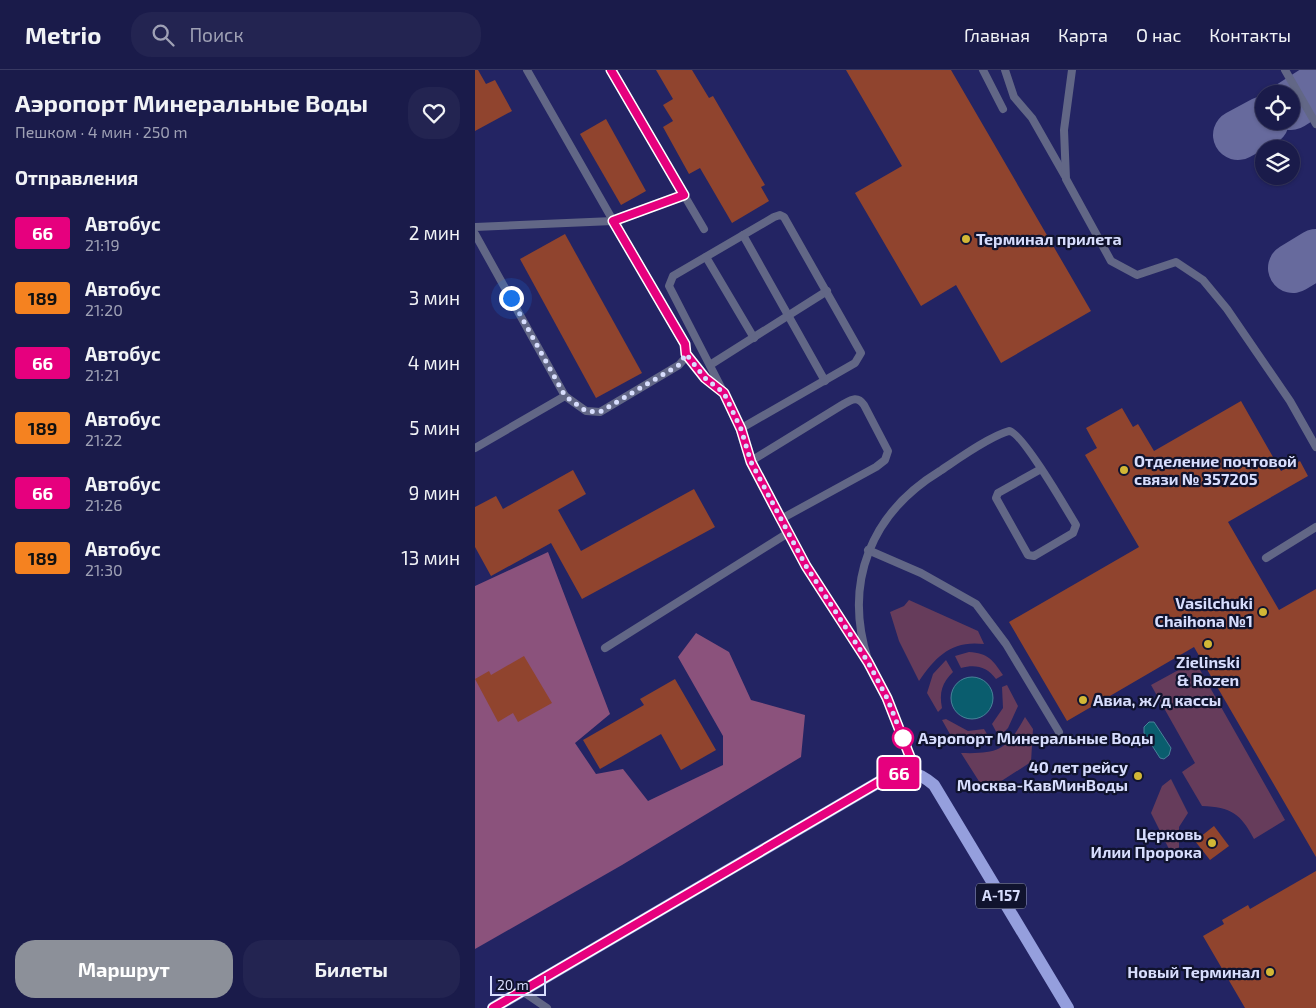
<!DOCTYPE html>
<html lang="ru">
<meta charset="utf-8">
<style>
:root{--surface:#1a1b4a;--page:#232451;--text:#f1f3f6;--muted:#9fa1b5;--line:#383962;--accent:#8c9099}
body{margin:0;font-family:"Exo 2",sans-serif;background:var(--page);color:var(--text);height:100vh;display:flex;flex-direction:column;font-size:19px;white-space:nowrap}
*{box-sizing:border-box;margin:0}
p{font-size:16px;color:var(--muted)}
.icon{flex:none;width:28px;height:28px;fill:none;stroke:currentColor;stroke-width:2;stroke-linecap:round;stroke-linejoin:round}
.map{position:relative;flex:1;overflow:hidden}
.side{display:flex;flex-direction:column;background:var(--surface);width:475px}
.side>*{flex:none}
.badge{padding:0 10px;border-radius:4px;font-size:18px;line-height:32px}
.tools{position:absolute;left:780px;top:15px;display:grid;gap:10px}
.tools a{display:grid;place-items:center;width:45px;height:45px;border-radius:50%;background:var(--surface);box-shadow:0 1px 4px #0004,0 0 0 1px var(--line);font-size:25px}
.scale{position:absolute;left:15px;bottom:12px;width:56px;box-sizing:border-box;padding-left:5px;border:2px solid #d7ddfd;border-top:0;font-size:14px;line-height:18px;white-space:nowrap;color:#d7ddfd;-webkit-text-stroke:4px #10132e;paint-order:stroke}
.you{position:absolute;width:25px;height:25px;margin:-12px;border:4px solid #fff;border-radius:50%;background:#1a73e8;box-shadow:0 0 0 8px #1a73e833}
.map>.badge{position:absolute;translate:-50% -50%;box-shadow:0 0 0 2px #fff}
h2{padding:0 15px;font-size:19px;line-height:45px}
.round{display:grid;place-items:center;flex:none;width:52px;height:52px;border-radius:20px;background:var(--page)}
.overview{display:flex;align-items:center;justify-content:space-between;height:85px;padding:0 15px}
h1{font-size:24px;font-weight:700;line-height:38px}
.action{display:flex;gap:10px;margin-top:auto;padding:10px 15px}
.action a{flex:1;height:58px;border-radius:20px;background:var(--accent);color:#fff;font-size:20px;font-weight:700;line-height:58px;text-align:center}
.action a+a{background:var(--page);color:var(--text)}
ul{padding:0;list-style:none}
li{display:flex;align-items:center;gap:15px;height:65px;padding:0 15px}
li div{flex:1}
li b{display:block;font-size:19px}
li em{font-style:normal}
li .badge{min-width:55px;font-weight:700;text-align:center}
header{display:flex;align-items:center;gap:30px;box-sizing:border-box;height:70px;padding:0 25px;background:var(--surface);border-bottom:1px solid var(--line)}
header strong{font-size:24px}
nav{display:flex;gap:28px;margin-inline-start:auto;font-size:18px}
.search{width:350px;height:45px;background:var(--page);display:flex;align-items:center;gap:12px;box-sizing:border-box;padding:0 18px;border-radius:20px;color:var(--muted);font-size:19px}
main{display:flex;flex:1;min-height:0}
.map>svg:first-child{display:block}
.green{fill:#663c5b}
.forest{fill:#8b527c}
.water{fill:#0a5d6e;stroke:#488399}
.lines{fill:none;stroke-linecap:round;stroke-linejoin:round}
.taxiway{stroke:#676a9d;stroke-width:50}
.building{fill:#90442e}
.lane{stroke:#626786;stroke-width:8}
.primary{stroke:#959fdd;stroke-width:12}
.line-casing{stroke:#fff;stroke-width:11}
.line{stroke:#e6007e;stroke-width:8}
.walk{stroke:#d7ddfd;stroke-width:5;stroke-dasharray:0 9}
.poi-dot{fill:#d2b736;stroke:#10132e;stroke-width:2}
.stop-dot{fill:#fff;stroke:#e6007e;stroke-width:2.5}
.labels{text-anchor:middle;stroke-width:4.5;stroke-linejoin:round;paint-order:stroke}
.shield{fill:#10132e;stroke:#9ba0bf;stroke-width:1}
.shield-label{font-size:15px;font-weight:bold;fill:#d7ddfd}
.poi-label{font-size:16px;font-weight:bold;fill:#d7ddfd;stroke:#10132e;text-anchor:end}
.stop-label{font-size:16px;font-weight:bold;fill:#d7ddfd;stroke:#10132e;text-anchor:start}
</style>
<header>
<strong>Metrio</strong>
<div class="search"><svg class="icon" aria-label="search" viewBox="0 0 24 24"><circle cx="10" cy="10" r="6"/><path d="M15 15l6 6"/></svg>Поиск</div>
<nav><a>Главная</a><a>Карта</a><a>О нас</a><a>Контакты</a></nav>
</header>
<main>
<section class="side">
<div class="overview"><div><h1>Аэропорт Минеральные Воды</h1><p>Пешком · 4 мин · 250 m</p></div><a class="round"><svg class="icon" aria-label="heart" viewBox="0 0 24 24"><path d="M12 20l-8-8c-3-5 5-10 8-4 3-6 11-1 8 4z"/></svg></a></div>
<h2>Отправления</h2>
<ul>
<li><span class="badge" style="background:#e6007e;color:#fff">66</span><div><b>Автобус</b><p>21:19</p></div><em>2 мин</em></li>
<li><span class="badge" style="background:#f58220;color:#111">189</span><div><b>Автобус</b><p>21:20</p></div><em>3 мин</em></li>
<li><span class="badge" style="background:#e6007e;color:#fff">66</span><div><b>Автобус</b><p>21:21</p></div><em>4 мин</em></li>
<li><span class="badge" style="background:#f58220;color:#111">189</span><div><b>Автобус</b><p>21:22</p></div><em>5 мин</em></li>
<li><span class="badge" style="background:#e6007e;color:#fff">66</span><div><b>Автобус</b><p>21:26</p></div><em>9 мин</em></li>
<li><span class="badge" style="background:#f58220;color:#111">189</span><div><b>Автобус</b><p>21:30</p></div><em>13 мин</em></li>
</ul>
<div class="action"><a>Маршрут</a><a>Билеты</a></div>
</section>
<div class="map">
<svg width="841" height="938" viewBox="0 0 841 938">
<rect width="100%" height="100%" fill="#232463"/>
<g class="green">
<path d="M 434,530 L 503,561 L 509,574 C 477,570 461,586 444,611 L 424,571 L 415,542 L 429,536 Z"/>
<path d="M 494,582 C 513,583 518,590 528,605 L 521,609 C 512,597 501,594 486,598 L 480,586 Z"/>
<path d="M 471,590 L 478,602 C 467,613 464,622 467,638 L 463,642 L 452,623 L 458,604 Z"/>
<path d="M 720,591 L 810,750 L 779,769 C 766,744 756,737 727,736 L 707,702 L 720,693 L 676,615 Z"/>
<polygon points="532,615 543,636 533,658 524,667 517,654 528,638 527,617"/>
<path d="M 550,647 L 558,659 L 556,692 L 514,719 L 507,716 L 486,683 C 524,684 532,680 550,647 Z"/>
<polygon points="471,649 493,661 509,659 516,671 497,675 480,673 467,650"/>
<polygon points="696,709 713,743 704,757 704,787 698,787 676,743 687,716"/>
</g>
<polygon class="forest" points="73,482 135,644 100,673 121,704 148,699 173,731 248,695 248,666 203,587 221,563 254,582 276,630 330,645 326,687 147,795 0,879 0,516"/>
<g class="water">
<circle cx="497" cy="628" r="21"/>
<polygon points="674,652 679,652 696,678 694,685 689,689 685,688 669,663 669,657"/>
</g>
<g class="lines">
<g class="taxiway">
<polyline points="816,35 841,19"/>
<polyline points="763,65 789,51"/>
<polyline points="818,198 841,184"/>
</g>
</g>
<g class="building">
<polygon points="0,0 3,0 11,14 20,10 37,41 0,61"/>
<polygon points="181,0 217,0 234,28 238,26 290,115 286,117 294,131 257,153 225,98 214,104 188,57 198,51 188,35 198,29"/>
<polygon points="371,0 476,0 616,241 526,293 481,215 446,236 380,123 427,96"/>
<polygon points="131,49 171,121 146,135 105,64"/>
<polygon points="90,164 167,303 121,328 45,189"/>
<polygon points="766,331 806,401 825,391 833,406 753,452 804,540 841,519 841,787 719,577 592,651 534,552 664,477 610,385 622,378 611,358 647,338 658,357 663,354 679,381"/>
<polygon points="98,400 111,424 83,440 106,481 219,419 240,457 107,529 76,473 16,506 0,477 0,437 21,426 28,439"/>
<polygon points="49,586 77,633 43,652 38,643 23,652 0,609 14,601 16,605"/>
<polygon points="200,609 241,680 206,700 186,664 125,699 108,670 169,635 165,629"/>
<polygon points="739,756 754,776 735,790 720,771"/>
<polygon points="841,801 841,938 770,938 728,866 749,854 747,850 773,835 775,839"/>
</g>
<g class="lines">
<g class="lane">
<polyline points="52,0 212,280 210,288 204,295 125,342 111,341 90,326"/>
<polyline points="508,0 528,39"/>
<polyline points="530,0 539,27 557,48 590,106"/>
<polyline points="597,0 589,60 591,109 636,191 662,205 701,192 728,210 752,239 815,331 841,377"/>
<polyline points="810,0 841,54"/>
<polyline points="209,125 229,159"/>
<polyline points="0,157 138,151 209,125 136,0"/>
<polyline points="0,164 90,326 0,378"/>
<polyline points="268,165 350,311"/>
<polyline points="231,187 279,268"/>
<polyline points="211,284 230,308 247,322"/>
<polyline points="235,295 352,221"/>
<polyline points="265,359 380,293 386,283 309,147 305,145 299,147 198,206 194,216 249,323 265,359 276,391"/>
<path d="M 306,449 L 401,397 L 410,390 L 413,381 L 389,335 C 382,325 376,330 367,335 L 276,391 L 331,496 L 389,586"/>
<polyline points="393,480 446,503 501,534 531,574 584,662"/>
<polyline points="791,488 841,457"/>
<polyline points="130,578 313,463"/>
<path d="M 441,702 C 431,677 423,651 412,627 C 406,615 397,603 393,590 C 368,512 396,443 465,401 C 483,389 515,366 534,361 C 546,361 592,440 601,455 L 598,463 L 559,486 L 553,485 L 521,428 L 523,423 L 566,399"/>
<polyline points="47,921 72,938"/>
</g>
<path class="primary" d="M 18,938 L 409,709 C 430,700 440,699 459,715 L 593,938"/>
</g>
<g class="lines">
<g class="line-casing">
<polyline id="line" points="18,938 409,709 429,702 441,702 412,628 393,592 331,496 306,449 276,392 266,359 249,323 230,308 211,284 210,274 138,151 209,125 136,0"/>
</g>
<use href="#line" class="line"/>
<polyline class="walk" points="36,228 90,326 111,341 125,342 204,295 211,284 230,308 249,323 266,359 276,392 306,449 331,496 393,592 412,628 428,668"/>
</g>
<g class="poi-dot">
<circle cx="491" cy="169" r="5"/>
<circle cx="649" cy="400" r="5"/>
<circle cx="788" cy="542" r="5"/>
<circle cx="733" cy="574" r="5"/>
<circle cx="608" cy="630" r="5"/>
<circle cx="663" cy="706" r="5"/>
<circle cx="737" cy="773" r="5"/>
<circle cx="795" cy="902" r="5"/>
</g>
<circle class="stop-dot" cx="428" cy="668" r="10"/>
<g class="labels">
<rect class="shield" x="501" y="813.5" width="50" height="25" rx="4"/>
<g class="shield-label">
<text x="526" y="831">А-157</text>
</g>
<g class="poi-label">
<text x="501" y="175" text-anchor="start">Терминал прилета</text>
<text x="659" y="397" text-anchor="start">Отделение почтовой<tspan x="659" dy="18">связи № 357205</tspan></text>
<text x="778" y="539">Vasilchuki<tspan x="778" dy="18">Chaihona №1</tspan></text>
<text x="733" y="598" text-anchor="middle">Zielinski<tspan x="733" dy="18">&amp; Rozen</tspan></text>
<text x="618" y="636" text-anchor="start">Авиа, ж/д кассы</text>
<text x="653" y="703">40 лет рейсу<tspan x="653" dy="18">Москва-КавМинВоды</tspan></text>
<text x="727" y="770">Церковь<tspan x="727" dy="18">Илии Пророка</tspan></text>
<text x="785" y="908">Новый Терминал</text>
</g>
<g class="stop-label">
<text x="443" y="674">Аэропорт Минеральные Воды</text>
</g>
</g>
</svg>
<div class="tools">
<a><svg class="icon" aria-label="locate" viewBox="0 0 24 24"><circle cx="12" cy="12" r="6"/><path d="M12 2v4M12 18v4M2 12h4M18 12h4"/></svg></a>
<a><svg class="icon" aria-label="layers" viewBox="0 0 24 24"><path d="M12 4l9 5-9 5-9-5zM3 14l9 5 9-5"/></svg></a>
</div>
<div class="scale">20 m</div>
<div class="you" style="left:36px;top:228px"></div>
<b class="badge" style="left:424px;top:703px;background:#e6007e;color:#fff">66</b>
</div>
</main>
